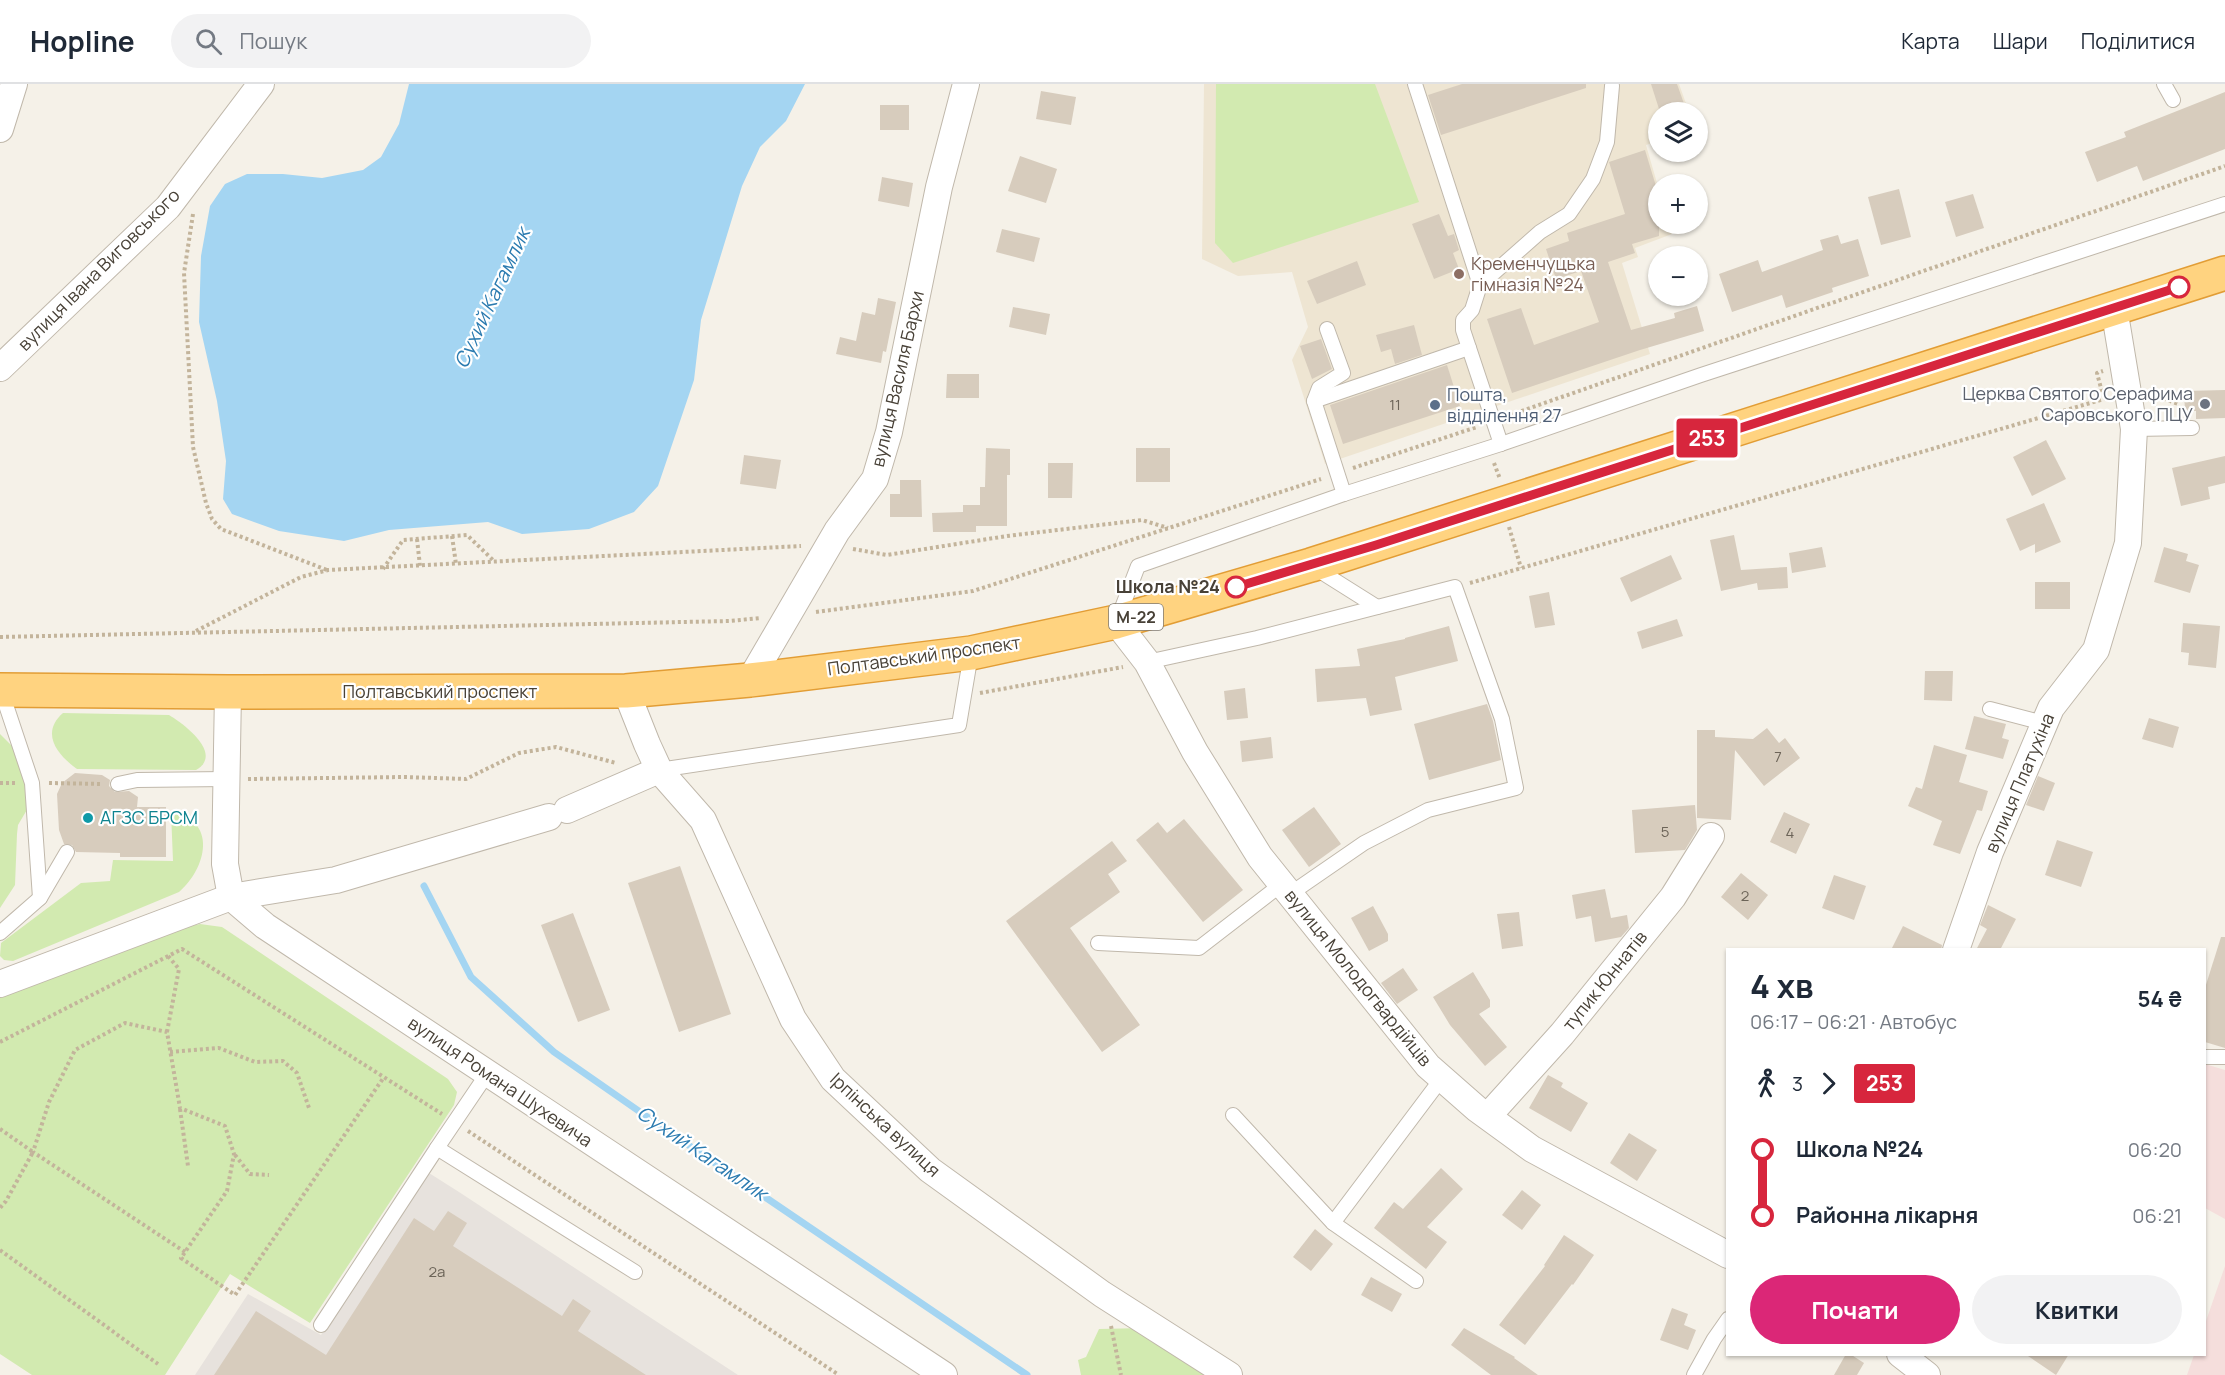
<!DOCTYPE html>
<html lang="uk">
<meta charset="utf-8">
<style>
:root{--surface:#fff;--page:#f2f2f3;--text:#1f2937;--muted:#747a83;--line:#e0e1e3;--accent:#db2777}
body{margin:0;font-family:Manrope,sans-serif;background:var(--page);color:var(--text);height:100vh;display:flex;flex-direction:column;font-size:22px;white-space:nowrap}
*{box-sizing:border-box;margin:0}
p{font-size:20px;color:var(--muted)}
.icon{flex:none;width:33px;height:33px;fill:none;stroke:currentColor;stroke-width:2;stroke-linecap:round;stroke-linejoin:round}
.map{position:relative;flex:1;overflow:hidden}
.details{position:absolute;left:1726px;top:864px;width:480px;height:408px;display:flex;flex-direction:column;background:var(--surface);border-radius:0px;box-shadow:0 2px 4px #0004}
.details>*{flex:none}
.badge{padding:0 12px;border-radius:4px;font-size:21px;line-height:39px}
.fabs{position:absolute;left:1648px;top:18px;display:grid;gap:12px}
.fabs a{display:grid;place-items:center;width:60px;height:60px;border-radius:50%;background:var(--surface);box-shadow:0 2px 4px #0004;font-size:30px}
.map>.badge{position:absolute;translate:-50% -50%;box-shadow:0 0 0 3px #fff}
.legs{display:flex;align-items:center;gap:9px;height:66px;padding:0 24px;font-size:20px}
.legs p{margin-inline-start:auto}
.overview{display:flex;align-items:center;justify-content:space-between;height:102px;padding:0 24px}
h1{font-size:33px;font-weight:700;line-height:45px}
.primary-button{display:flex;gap:12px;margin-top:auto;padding:12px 24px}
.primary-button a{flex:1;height:69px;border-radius:36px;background:var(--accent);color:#fff;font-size:24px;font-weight:700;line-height:69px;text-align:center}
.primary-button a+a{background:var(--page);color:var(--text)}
ul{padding:0 24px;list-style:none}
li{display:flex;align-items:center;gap:21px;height:66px;font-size:22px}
li i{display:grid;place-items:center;width:9px;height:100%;margin:0 8px;background:currentColor}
li i::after{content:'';width:15px;height:15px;margin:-8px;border:4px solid;border-radius:50%;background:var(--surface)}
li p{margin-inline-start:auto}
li:first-child i{background:linear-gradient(#0000 50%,currentColor 0)}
li:last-child i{background:linear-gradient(currentColor 50%,#0000 0)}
header{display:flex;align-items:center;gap:36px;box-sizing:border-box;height:84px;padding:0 30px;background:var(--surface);border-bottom:2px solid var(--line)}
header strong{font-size:28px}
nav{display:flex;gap:33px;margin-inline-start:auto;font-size:21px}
.search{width:420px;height:54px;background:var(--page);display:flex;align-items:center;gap:15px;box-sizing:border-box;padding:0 21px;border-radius:33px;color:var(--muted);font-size:22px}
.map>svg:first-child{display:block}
.industrial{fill:#e7e2dd}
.education{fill:#eee5d2}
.medical{fill:#f5dedc}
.green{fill:#d2eab0}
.water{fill:#a4d5f2}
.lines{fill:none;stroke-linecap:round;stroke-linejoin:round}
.stream{stroke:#a4d5f2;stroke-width:7}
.building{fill:#d7ccbd}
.service-casing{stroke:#c0b8ab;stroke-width:16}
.minor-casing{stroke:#c0b8ab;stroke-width:28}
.trunk-casing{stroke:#e29d35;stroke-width:36}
.path{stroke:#c3b49b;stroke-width:4;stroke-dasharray:3 3;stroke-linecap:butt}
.service{stroke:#fff;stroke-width:14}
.minor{stroke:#fff;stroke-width:26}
.trunk{stroke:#ffd380;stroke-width:33}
.line-1-casing{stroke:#fff;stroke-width:14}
.line-1{stroke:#d7263d;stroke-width:9}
.education-dot{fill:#8d6e63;stroke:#fff;stroke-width:2}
.stop-1-dot{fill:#fff;stroke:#d7263d;stroke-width:3}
.worship-dot{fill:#6b7280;stroke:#fff;stroke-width:2}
.service-dot{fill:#5c6f8a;stroke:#fff;stroke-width:2}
.culture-dot{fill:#0f9aa8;stroke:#fff;stroke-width:2}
.labels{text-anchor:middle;stroke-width:4.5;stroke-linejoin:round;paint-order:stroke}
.number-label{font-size:15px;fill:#6c6458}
.shield{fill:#fff;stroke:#7f7a73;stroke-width:1.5}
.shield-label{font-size:16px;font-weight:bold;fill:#484137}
.education-label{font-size:18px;fill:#785e54;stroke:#fff;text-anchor:start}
.street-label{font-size:18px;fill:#484137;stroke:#fff}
.worship-label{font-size:18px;fill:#5b616d;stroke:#fff;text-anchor:end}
.service-label{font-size:18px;fill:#4e5e75;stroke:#fff;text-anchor:start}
.stop-label{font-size:18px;font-weight:bold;fill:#484137;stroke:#fff;text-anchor:end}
.culture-label{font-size:18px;fill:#0d838f;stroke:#fff;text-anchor:start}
.water-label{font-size:20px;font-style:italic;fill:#2b7bb0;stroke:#fff}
</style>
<header>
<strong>Hopline</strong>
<div class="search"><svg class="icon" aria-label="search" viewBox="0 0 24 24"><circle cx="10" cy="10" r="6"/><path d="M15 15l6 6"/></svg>Пошук</div>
<nav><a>Карта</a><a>Шари</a><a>Поділитися</a></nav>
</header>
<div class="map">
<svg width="2225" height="1291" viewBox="0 0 2225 1291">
<rect width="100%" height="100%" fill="#f5f1e8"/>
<polygon class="industrial" points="429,1089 459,1108 738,1291 195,1291 248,1210 321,1251"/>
<polygon class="education" points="1204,0 1679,0 1689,28 1659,28 1659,57 1646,61 1659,106 1659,140 1669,140 1672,150 1635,164 1638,173 1622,179 1650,270 1325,380 1292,276 1308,243 1292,188 1238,192 1202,175"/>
<g class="medical">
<polygon points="2205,980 2225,986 2225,1135 2205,1124"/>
<polygon points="2225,1182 2225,1291 2187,1291 2194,1271 2205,1270 2205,1240"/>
</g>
<g class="green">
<polygon points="1216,0 1375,0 1419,118 1233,179 1215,159"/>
<path d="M 63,629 L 169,631 C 184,640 224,670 196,686 L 77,685 C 59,672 39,650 63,629 Z"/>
<polygon points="0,650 17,667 29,691 28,724 18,741 17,750 15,801 0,824"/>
<path d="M 171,728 C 218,736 207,784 179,808 L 13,877 L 4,876 L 0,872 L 1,859 L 81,799 L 110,797 L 113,776 L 173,777 Z"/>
<path d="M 200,840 L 222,843 L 448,995 L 457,1008 L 454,1021 L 310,1239 L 230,1190 L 165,1291 L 32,1291 L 0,1270 L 0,914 C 64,884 131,853 200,840 Z"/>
<polygon points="1143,1244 1213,1291 1081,1291 1078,1276 1086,1273 1099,1245"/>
</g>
<polygon class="water" points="409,0 805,0 786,37 760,63 742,102 701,236 694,296 658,402 634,428 589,445 522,450 488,438 389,446 344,457 279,447 232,430 223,415 226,377 217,317 199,238 201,172 210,122 225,100 247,90 283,90 322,94 363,86 381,73 399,40"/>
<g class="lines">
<polyline class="stream" points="424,802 471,893 554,968 656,1039 1027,1291"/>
</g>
<g class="building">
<polygon points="1462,0 1586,0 1586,4 1441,51 1428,11"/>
<polygon points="1651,0 1677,0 1687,28 1660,28"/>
<polygon points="1041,7 1076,13 1071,41 1036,35"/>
<polygon points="2225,8 2225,65 2143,97 2137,82 2097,98 2085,68 2126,53 2124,48"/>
<rect x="880" y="21" width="29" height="25"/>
<polygon points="1645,66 1659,112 1659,152 1632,160 1635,169 1608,178 1631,246 1675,234 1674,229 1697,222 1704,247 1640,266 1512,309 1487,235 1521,224 1534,261 1599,238 1581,187 1556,195 1546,165 1569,157 1567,149 1625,130 1609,78"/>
<polygon points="1020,72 1057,85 1046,119 1008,107"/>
<polygon points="882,93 913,99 909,123 878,117"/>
<polygon points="1899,105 1911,153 1881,161 1868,113"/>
<polygon points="1973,110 1984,144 1956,153 1945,118"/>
<polygon points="1439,130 1448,152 1454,150 1459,166 1453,169 1459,185 1434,195 1412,140"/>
<polygon points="1002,145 1040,154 1034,178 996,168"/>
<polygon points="1838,151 1841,160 1858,155 1869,192 1832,204 1833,208 1786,224 1782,211 1732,228 1719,190 1758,176 1762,188 1823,166 1820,156"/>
<polygon points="1357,177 1366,201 1317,220 1307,197"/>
<polygon points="878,214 896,218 886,268 883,267 881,279 836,270 840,253 856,257 862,228 875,231"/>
<polygon points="1013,223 1050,230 1046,251 1009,243"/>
<polygon points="1414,241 1422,271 1395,280 1391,265 1381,268 1376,251"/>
<polygon points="1321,255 1332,285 1312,295 1300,262"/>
<polygon points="1447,281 1460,322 1343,360 1330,321"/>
<polygon points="947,290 979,290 979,314 946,314"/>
<polygon points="2225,306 2225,334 2196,335 2196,327 2185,327 2184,307"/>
<polygon points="2046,356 2066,395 2032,412 2013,373"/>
<polygon points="986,364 1010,365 1010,391 1007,391 1007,442 976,442 976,448 933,448 932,429 963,428 963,421 980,421 980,403 985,403"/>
<rect x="1136" y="364" width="34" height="34"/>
<polygon points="744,371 781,376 776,405 740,400"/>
<polygon points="2225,372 2225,399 2208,403 2210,415 2181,422 2172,384"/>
<polygon points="1048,379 1073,379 1072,414 1048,414"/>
<polygon points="900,396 921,396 922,433 890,433 890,410 900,410"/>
<polygon points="2044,419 2061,458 2035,469 2035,460 2020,467 2006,435"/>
<polygon points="1734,451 1741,486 1787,483 1788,504 1758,506 1757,499 1721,507 1710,456"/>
<polygon points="1822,463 1826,483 1792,489 1789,469"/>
<polygon points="2164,463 2188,470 2186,477 2199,481 2190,509 2154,498"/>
<polygon points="1671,471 1682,495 1631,518 1620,494"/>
<rect x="2035" y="498" width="35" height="27"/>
<polygon points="1549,508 1555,541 1535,544 1529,512"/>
<polygon points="1677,535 1683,552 1642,565 1637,548"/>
<polygon points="2183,539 2220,542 2216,584 2188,581 2189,569 2181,568"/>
<polygon points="1449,542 1458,577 1395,593 1402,626 1370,632 1366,614 1317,618 1315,585 1360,582 1357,565 1405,555 1405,554"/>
<polygon points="1925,587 1953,587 1952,617 1924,616"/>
<polygon points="1245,604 1248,634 1227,636 1224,607"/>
<polygon points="1487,620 1493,637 1501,676 1429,696 1414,640"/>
<polygon points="1974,632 2006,640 2002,654 2009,656 2003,675 1965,665"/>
<polygon points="2149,634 2179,643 2173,664 2142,655"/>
<polygon points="1767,644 1779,659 1785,654 1800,674 1764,702 1735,666 1731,736 1697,734 1697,646 1715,646 1715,653 1753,655"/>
<polygon points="1271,653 1273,674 1242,678 1240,657"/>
<polygon points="1934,661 1967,671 1959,698 1988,707 1982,727 1977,726 1960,770 1933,761 1942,737 1908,722 1916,703 1922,705"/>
<polygon points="75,689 102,691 110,696 109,702 115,708 129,707 138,713 137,723 166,723 166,773 120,773 120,769 76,768 72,761 64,760 59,746 57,710 62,699"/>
<polygon points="2038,692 2055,699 2044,727 2026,721"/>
<polygon points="1695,721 1697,746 1685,766 1635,769 1632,726"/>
<polygon points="1314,723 1341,760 1309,783 1282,746"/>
<polygon points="1784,728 1810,740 1796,770 1770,758"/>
<polygon points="1184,735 1243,806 1203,838 1136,756 1158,738 1167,749"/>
<polygon points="2057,756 2093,768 2081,803 2045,791"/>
<polygon points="1112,757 1127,777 1108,790 1120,808 1070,844 1140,941 1102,968 1006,837"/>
<polygon points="680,782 731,930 679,948 628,799"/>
<polygon points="1741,789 1768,811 1748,836 1721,813"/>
<polygon points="1834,791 1866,802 1854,836 1822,824"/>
<polygon points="1605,805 1611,834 1627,831 1629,844 1621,853 1595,858 1591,832 1576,835 1572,811"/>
<polygon points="1988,821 2016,835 2000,866 1976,866 1987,845 1980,841"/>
<polygon points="1373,822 1388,850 1388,857 1369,867 1351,834"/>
<polygon points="1519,828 1523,862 1502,865 1497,830"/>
<polygon points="573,829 610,926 578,938 541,841"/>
<polygon points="1903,842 1942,861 1941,866 1891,866"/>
<polygon points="2221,853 2225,853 2225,964 2205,958 2205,904"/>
<polygon points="1403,884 1418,906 1397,920 1381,899"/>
<polygon points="1473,888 1490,916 1490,923 1479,930 1507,963 1485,982 1450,941 1433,913"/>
<polygon points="1548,991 1563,999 1561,1003 1588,1019 1571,1048 1529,1024"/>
<polygon points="1629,1049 1657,1066 1637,1097 1610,1079"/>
<polygon points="1441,1084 1463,1105 1427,1143 1447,1158 1426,1185 1374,1144 1394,1118 1403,1125"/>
<polygon points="1522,1106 1541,1121 1522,1146 1502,1131"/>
<polygon points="448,1127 467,1139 453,1162 562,1232 573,1215 591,1227 578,1247 646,1291 214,1291 256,1227 326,1271 414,1134 434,1147"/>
<polygon points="1315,1145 1333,1160 1311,1187 1293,1173"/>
<polygon points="1564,1151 1594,1171 1573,1201 1572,1200 1525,1261 1499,1241 1545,1182 1544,1181"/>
<polygon points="1371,1193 1402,1210 1392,1228 1361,1211"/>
<polygon points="1672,1224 1688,1230 1684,1241 1696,1246 1688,1266 1660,1256"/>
<polygon points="1464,1244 1515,1273 1514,1274 1538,1291 1491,1291 1451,1261"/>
<polygon points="1846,1270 1850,1270 1864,1279 1857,1291 1834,1291"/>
<polygon points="2025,1270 2069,1270 2056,1291"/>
</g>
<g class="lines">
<g class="service-casing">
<g id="service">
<polyline points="1415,0 1480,201 1472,226 1463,236 1463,246 1501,360"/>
<polyline points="2164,0 2173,16"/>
<polyline points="1480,201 1540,148 1569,130 1593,95 1607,58 1612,2"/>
<polyline points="1327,245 1343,289 1319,304 1314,317 1344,410"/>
<polyline points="1314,317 1469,264"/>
<polyline points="2134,345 2192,344"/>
<polyline points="1315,484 1377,523"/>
<polyline points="1118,534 1138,482 1344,410 1501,360 1701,291 2225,120"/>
<polyline points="1147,578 1257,554 1455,503 1502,635 1516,704 1428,726 1364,759 1290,810"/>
<polyline points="1,606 32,699 40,814"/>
<polyline points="1990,625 2044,639"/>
<polyline points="659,686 959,641 971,570"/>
<polyline points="118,700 137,696 226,695"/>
<polyline points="0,849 40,814 67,768"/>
<polyline points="1098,859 1199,864 1282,800"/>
<polyline points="2205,973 2225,973"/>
<polyline points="487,990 437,1064 635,1188"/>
<polyline points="1233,1031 1333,1139"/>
<polyline points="1416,1197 1333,1139 1442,994"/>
<polyline points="321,1241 437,1064"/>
<polyline points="1694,1291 1714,1255 1728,1235"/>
</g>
</g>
<g class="minor-casing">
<g id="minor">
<polyline points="0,45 14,0"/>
<polyline points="0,284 168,123 261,0"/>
<polyline points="1116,538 1147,578 1195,668 1260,773 1428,982 1477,1025 1532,1065 1728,1171"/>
<polyline points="750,596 837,447 875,395 889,348 939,103 966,0"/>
<polyline points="626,607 647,660 659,686 703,736 793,935 833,995 930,1086 1102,1210 1229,1291"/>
<polyline points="228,608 225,780 231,813 265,842 944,1291"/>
<polyline points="567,726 659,686"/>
<polyline points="1956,866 1990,768 2051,624 2096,566 2128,459 2134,345 2114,224"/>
<polyline points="0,900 231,813 336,796 549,733"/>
<polyline points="1488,1032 1562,950 1673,813 1711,752"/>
<polyline points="1900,1270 1927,1291"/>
</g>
</g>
<g class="trunk-casing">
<polyline id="trunk" points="0,606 228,608 626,607 750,596 971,569 1116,538 1311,481 2225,189"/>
</g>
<g class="path">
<polyline points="193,130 184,189 193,363 206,419 212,435 221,445 327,486"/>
<polyline points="2102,308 2097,289 2103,287"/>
<polyline points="2152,310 2178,320"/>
<polyline points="1510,331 2225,82"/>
<polyline points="1494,379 1500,395"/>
<polyline points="1353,384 1477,343"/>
<polyline points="1509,443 1521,484"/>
<polyline points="452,452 456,480"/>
<polyline points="417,455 420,482"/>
<polyline points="853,465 887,471 1007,452 1142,436 1168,444"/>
<polyline points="383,485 403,456 467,451 493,476"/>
<polyline points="1470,499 2104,315"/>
<polyline points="816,528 973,507 1321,395"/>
<polyline points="196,547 301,493 328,486 801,462"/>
<polyline points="0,553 729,537 761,534"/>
<polyline points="980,609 1123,583"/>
<polyline points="248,695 404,693 466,695 519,669 556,663 616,679"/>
<polyline points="0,699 15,699"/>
<polyline points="49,699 102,700"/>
<polyline points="167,948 179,885 168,872"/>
<polyline points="0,958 182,865 442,1030"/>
<polyline points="170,968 219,964 255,978 283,977 297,989 309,1024"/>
<polyline points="180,1025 188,1082"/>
<polyline points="0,1045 33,1068 6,1117 0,1124"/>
<polyline points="468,1047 839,1291"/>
<polyline points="235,1071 250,1090 269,1091"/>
<polyline points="0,1166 158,1280"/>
<polyline points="185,1168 33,1068 49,1018 75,966 125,939 167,948 180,1024 225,1042 234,1070 227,1107 185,1168 181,1174 235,1211 384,993"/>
<polyline points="1111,1242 1121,1291"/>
</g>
<use href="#service" class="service"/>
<use href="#minor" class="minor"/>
<use href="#trunk" class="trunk"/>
</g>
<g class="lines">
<g class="line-1-casing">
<polyline id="line-1" points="1236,503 1376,461 2179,203"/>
</g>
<use href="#line-1" class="line-1"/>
</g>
<circle class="education-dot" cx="1459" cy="190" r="6"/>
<g class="stop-1-dot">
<circle cx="2179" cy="203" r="10"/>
<circle cx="1236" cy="503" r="10"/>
</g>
<circle class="worship-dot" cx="2205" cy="320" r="6"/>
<circle class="service-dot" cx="1435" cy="321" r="6"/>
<circle class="culture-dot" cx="88" cy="734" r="6"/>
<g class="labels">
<g class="number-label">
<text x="1395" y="326">11</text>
<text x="1778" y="678">7</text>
<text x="1665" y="753">5</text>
<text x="1790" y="754">4</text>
<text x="1745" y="817">2</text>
<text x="437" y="1193">2а</text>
</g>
<rect class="shield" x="1109" y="520" width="54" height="26" rx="4.5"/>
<g class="shield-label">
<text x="1136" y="539">М-22</text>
</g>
<g class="education-label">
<text x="1471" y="186">Кременчуцька<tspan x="1471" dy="21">гімназія №24</tspan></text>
</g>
<g class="street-label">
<text transform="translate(99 186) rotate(-45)" y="6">вулиця Івана Виговського</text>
<text transform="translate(898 295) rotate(-77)" y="6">вулиця Василя Бархи</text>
<text transform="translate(924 572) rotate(-8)" y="6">Полтавський проспект</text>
<text x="440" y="614">Полтавський проспект</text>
<text transform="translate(2020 699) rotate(-67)" y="6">вулиця Платухіна</text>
<text transform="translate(1358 894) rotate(51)" y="6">вулиця Молодогвардійців</text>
<text transform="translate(1605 897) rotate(-51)" y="6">тупик Юннатів</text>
<text transform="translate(500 998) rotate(34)" y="6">вулиця Романа Шухевича</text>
<text transform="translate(885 1041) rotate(43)" y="6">Ірпінська вулиця</text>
</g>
<g class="worship-label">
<text x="2193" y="316">Церква Святого Серафима<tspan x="2193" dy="21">Саровського ПЦУ</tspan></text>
</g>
<g class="service-label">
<text x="1447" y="317">Пошта,<tspan x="1447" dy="21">відділення 27</tspan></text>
</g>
<g class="stop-label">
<text x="1220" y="509">Школа №24</text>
</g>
<g class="culture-label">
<text x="100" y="740">АГЗС БРСМ</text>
</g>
<g class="water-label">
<text transform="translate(492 214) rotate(-65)" y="7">Сухий Кагамлик</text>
<text transform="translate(702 1069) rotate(34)" y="7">Сухий Кагамлик</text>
</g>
</g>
</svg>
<div class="fabs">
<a><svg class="icon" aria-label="layers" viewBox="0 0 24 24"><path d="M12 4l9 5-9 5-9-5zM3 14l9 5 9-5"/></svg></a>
<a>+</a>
<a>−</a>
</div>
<b class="badge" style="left:1707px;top:354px;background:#d7263d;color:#fff">253</b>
<section class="details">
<div class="overview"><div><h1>4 хв</h1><p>06:17 – 06:21 · Автобус</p></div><b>54 ₴</b></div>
<div class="legs"><svg class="icon" aria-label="walk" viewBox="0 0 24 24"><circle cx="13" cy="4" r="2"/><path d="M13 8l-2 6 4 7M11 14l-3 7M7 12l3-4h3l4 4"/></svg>3<svg class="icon" aria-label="forward" viewBox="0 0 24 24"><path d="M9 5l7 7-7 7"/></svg><b class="badge" style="background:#d7263d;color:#fff">253</b></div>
<ul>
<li><i style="color:#d7263d"></i><b>Школа №24</b><p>06:20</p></li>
<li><i style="color:#d7263d"></i><b>Районна лікарня</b><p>06:21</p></li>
</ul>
<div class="primary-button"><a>Почати</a><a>Квитки</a></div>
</section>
</div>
